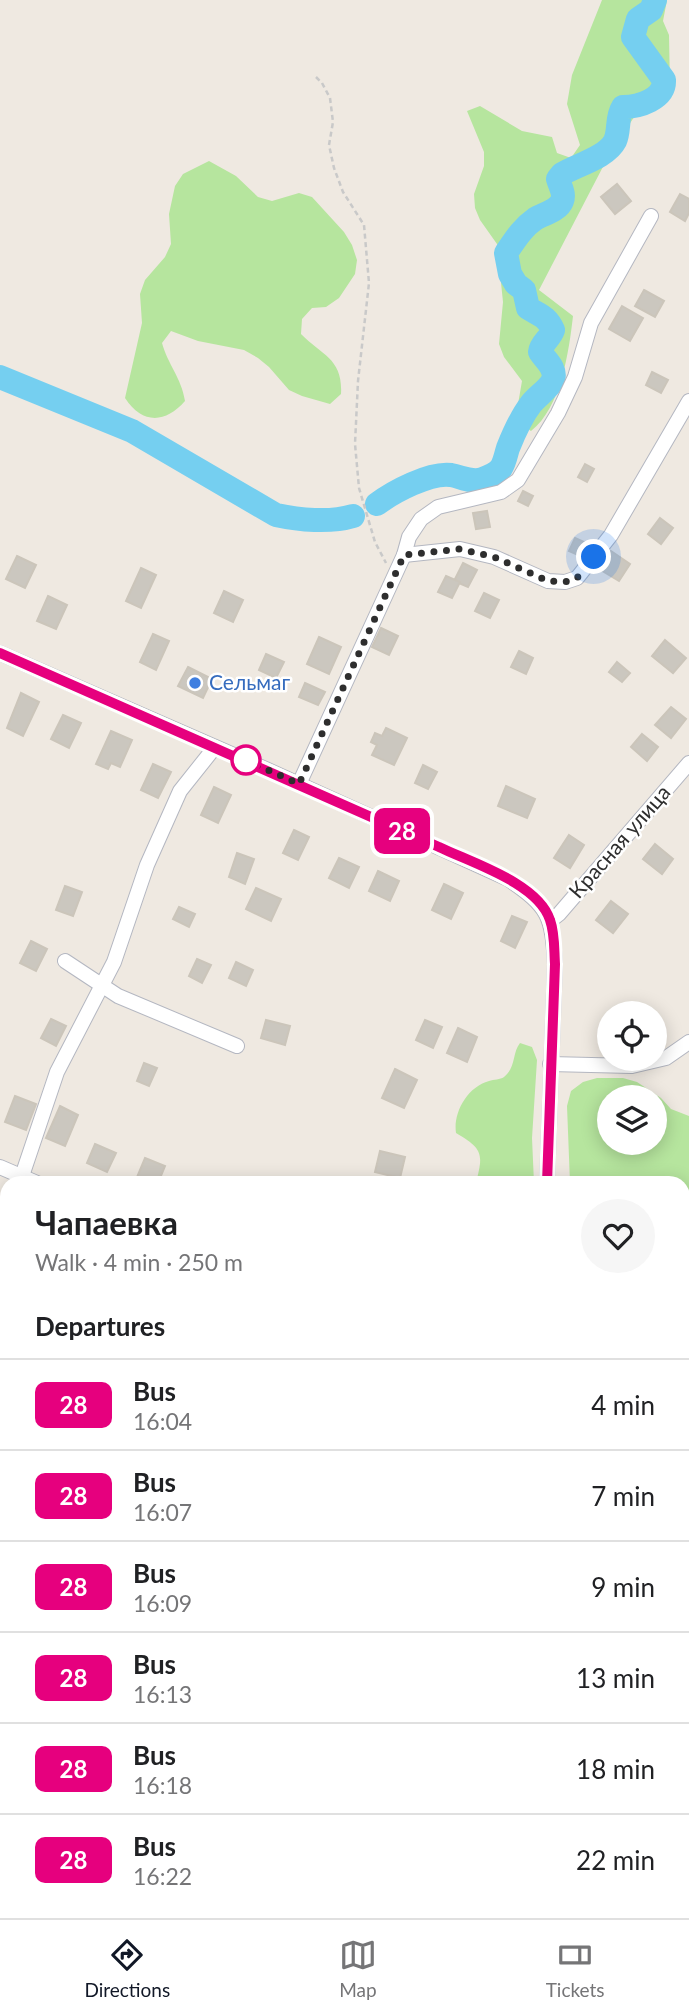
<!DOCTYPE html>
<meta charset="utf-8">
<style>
:root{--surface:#fff;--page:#f6f6f6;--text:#202124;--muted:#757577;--line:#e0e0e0;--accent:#111827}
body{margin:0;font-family:Lato,sans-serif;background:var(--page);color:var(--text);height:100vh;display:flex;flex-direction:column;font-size:26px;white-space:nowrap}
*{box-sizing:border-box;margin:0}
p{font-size:23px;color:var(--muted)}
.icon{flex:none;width:38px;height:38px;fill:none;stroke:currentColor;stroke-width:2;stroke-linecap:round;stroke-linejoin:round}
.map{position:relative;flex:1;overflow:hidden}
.side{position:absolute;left:0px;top:1176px;width:690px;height:742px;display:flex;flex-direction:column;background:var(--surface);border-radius:21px 21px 0 0;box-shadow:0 4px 18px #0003}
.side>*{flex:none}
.badge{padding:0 14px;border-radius:10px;font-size:24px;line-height:46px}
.tools{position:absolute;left:597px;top:1001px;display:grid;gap:14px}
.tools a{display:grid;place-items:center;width:70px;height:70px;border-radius:50%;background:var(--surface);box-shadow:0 4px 18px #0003;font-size:35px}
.you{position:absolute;width:35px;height:35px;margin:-18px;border:5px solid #fff;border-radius:50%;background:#1a73e8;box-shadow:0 0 0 10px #1a73e833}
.map>.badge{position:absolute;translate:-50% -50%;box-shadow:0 0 0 4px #fff}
h2{padding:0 35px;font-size:26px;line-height:63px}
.round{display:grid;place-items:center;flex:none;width:74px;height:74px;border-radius:37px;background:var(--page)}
.headline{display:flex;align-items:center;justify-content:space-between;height:119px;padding:0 35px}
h1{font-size:33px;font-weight:700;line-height:52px}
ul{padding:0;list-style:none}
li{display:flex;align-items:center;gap:21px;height:91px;padding:0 35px;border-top:2px solid var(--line)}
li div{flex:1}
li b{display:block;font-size:26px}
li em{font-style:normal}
li .badge{min-width:77px;font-weight:700;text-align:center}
.dock{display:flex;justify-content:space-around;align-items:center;height:98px;border-top:2px solid var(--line);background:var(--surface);font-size:19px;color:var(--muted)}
.dock a{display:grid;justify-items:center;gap:4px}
.dock .on{color:var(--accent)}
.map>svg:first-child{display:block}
.green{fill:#b6e59e;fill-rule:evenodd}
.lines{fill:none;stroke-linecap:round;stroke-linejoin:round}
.river{stroke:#75cff0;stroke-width:24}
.building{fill:#cbc7bf;stroke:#cbc5ba;stroke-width:2}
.minor-casing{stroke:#b4b7c1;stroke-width:16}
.path{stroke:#c9c9c9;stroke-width:2.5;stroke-dasharray:5 3.5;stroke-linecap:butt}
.minor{stroke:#fff;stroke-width:14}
.line-casing{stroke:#fff;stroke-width:16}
.line{stroke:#e6007e;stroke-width:10}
.walk{stroke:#2e2e2e;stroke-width:7;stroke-dasharray:0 12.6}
.shop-dot{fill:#3f7fe0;stroke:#fff;stroke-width:2.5}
.stop-dot{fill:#fff;stroke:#e6007e;stroke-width:3.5}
.labels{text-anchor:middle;stroke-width:5;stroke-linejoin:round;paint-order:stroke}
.shop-label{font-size:21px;fill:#366cbe;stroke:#fff;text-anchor:start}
.street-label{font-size:21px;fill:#2e2e2e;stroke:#fff}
</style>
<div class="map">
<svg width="689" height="1918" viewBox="0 0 689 1918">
<rect width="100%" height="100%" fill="#efe9e1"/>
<g class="green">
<path d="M 602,0 L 667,0 L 663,21 L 669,35 L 670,88 L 662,99 L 636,114 L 607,159 L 539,290 L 573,316 C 569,351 561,408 531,431 L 519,423 L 517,410 L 522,381 L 504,357 L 499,344 L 503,302 L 500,273 L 502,259 L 497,244 L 480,220 L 475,208 L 474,194 L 484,166 L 484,152 L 467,111 L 480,106 L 522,131 L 552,137 L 557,153 L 571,158 L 580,145 L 567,104 L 572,75 Z"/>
<path d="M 209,161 L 236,176 L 258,197 L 272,201 L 299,193 L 312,197 L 344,232 L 352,245 L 357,260 L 355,274 L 339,298 L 326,307 L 312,308 L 302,319 L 301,334 C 323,356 343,359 341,394 L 330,404 L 302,396 L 289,390 L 269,367 L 258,358 L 244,350 L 198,341 L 171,331 L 162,343 C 168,365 181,377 185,401 C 165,424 142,424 125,398 L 142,323 L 140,294 L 145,280 L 165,257 L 171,244 L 169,214 L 175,186 L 183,174 Z"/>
<path d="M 520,1043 L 532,1047 L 537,1060 L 532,1138 L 534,1183 L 476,1183 C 483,1155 484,1149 456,1133 C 453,1113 467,1087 489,1081 C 494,1079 500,1080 504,1077 C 516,1068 512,1053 520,1043 Z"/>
<path d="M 597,1078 L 623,1078 L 637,1082 L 661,1098 L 671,1109 L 689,1116 L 689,1253 L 683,1255 L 682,1183 L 570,1183 L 567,1106 L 571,1091 L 583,1082 ZM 654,1097 L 654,1143 L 609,1143 L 609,1097 Z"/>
</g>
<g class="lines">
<g class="river">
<path d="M 0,377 L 132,431 L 276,515 C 299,520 330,523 353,516"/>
<path d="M 377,504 C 393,492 430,472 451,475 C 462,477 471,483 483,479 C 488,477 497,473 501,468 C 505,462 506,454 508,448 C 514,433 521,417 531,404 C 537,396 549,389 553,380 C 557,368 545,360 540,352 C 541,343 550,339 553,330 C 547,316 539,315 528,308 L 524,290 L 516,284 L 510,274 L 506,253 C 515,240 522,228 535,219 C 543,214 558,211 562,201 C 565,194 560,186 558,179 L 562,174 C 577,165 607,157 615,141 C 620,130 616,118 623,107 C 639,107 665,99 664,80 L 633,37 L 638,19 L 651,10 L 655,0"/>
</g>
</g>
<g class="building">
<polygon points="617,184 631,201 615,214 601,197"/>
<polygon points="680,194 689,199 689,213 685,221 670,212"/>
<polygon points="644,290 664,301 655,317 635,306"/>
<polygon points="622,306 643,318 630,341 609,329"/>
<polygon points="652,372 668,380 661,393 646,385"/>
<polygon points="585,464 594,469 587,482 578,477"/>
<polygon points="523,491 533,496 528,506 518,501"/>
<polygon points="487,511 490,527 476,529 473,513"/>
<polygon points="660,518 673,528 661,544 648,534"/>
<polygon points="575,538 584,542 578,555 569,551"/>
<polygon points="611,551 630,564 619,581 599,569"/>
<polygon points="17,556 36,565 25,588 6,579"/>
<polygon points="463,563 477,570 468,587 454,581"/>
<polygon points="141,568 156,575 141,608 126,601"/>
<polygon points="446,576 460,582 452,598 438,592"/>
<polygon points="224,591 243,600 233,622 214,613"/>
<polygon points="484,593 499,600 490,618 475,611"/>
<polygon points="48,596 67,605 56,629 37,621"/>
<polygon points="381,628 398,636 389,655 372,647"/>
<polygon points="153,634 169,641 156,670 140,662"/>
<polygon points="319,637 341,647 329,674 307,664"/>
<polygon points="665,640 686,658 673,673 652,656"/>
<polygon points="519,651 533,658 526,674 511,667"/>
<polygon points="266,654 284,662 276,678 259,670"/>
<polygon points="617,662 630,673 622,682 609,672"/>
<polygon points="188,667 212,679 203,698 178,686"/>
<polygon points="305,683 325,692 318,705 299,697"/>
<polygon points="21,693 39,702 23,736 7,728"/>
<polygon points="671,707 686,719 671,738 655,725"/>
<polygon points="63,715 81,723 69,748 51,739"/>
<polygon points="386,728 407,738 394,765 372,755 377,745 371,742 375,733 382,736"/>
<polygon points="111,731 132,740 120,767 111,763 108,769 96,764"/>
<polygon points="642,734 658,747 647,761 631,747"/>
<polygon points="153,764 171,772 158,798 141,790"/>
<polygon points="423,765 437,772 428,789 415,783"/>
<polygon points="506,786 535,799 527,818 498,806"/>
<polygon points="214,787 231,795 218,823 201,815"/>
<polygon points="294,830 309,837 298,860 283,853"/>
<polygon points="569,835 584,845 570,868 554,858"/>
<polygon points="655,844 673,859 662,874 643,859"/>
<polygon points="237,853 254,859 245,884 229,877"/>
<polygon points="339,858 359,867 349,888 329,878"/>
<polygon points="378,871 399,881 390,901 369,891"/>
<polygon points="444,884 463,893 451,919 432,910"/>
<polygon points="65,886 82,892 73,916 56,910"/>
<polygon points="256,888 281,899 271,921 246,909"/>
<polygon points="611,901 628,914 613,933 596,920"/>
<polygon points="179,907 195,914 189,927 173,919"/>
<polygon points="512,916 527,922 515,948 501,941"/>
<polygon points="31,941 47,949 36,971 20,963"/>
<polygon points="197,959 211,965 202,983 189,976"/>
<polygon points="236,962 253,970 246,986 229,978"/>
<polygon points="51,1019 66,1026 56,1046 41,1038"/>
<polygon points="266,1020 290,1026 285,1045 261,1038"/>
<polygon points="425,1020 442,1027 433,1048 416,1040"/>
<polygon points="458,1028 477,1037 467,1062 447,1053"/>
<polygon points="144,1063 157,1068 149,1086 137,1081"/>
<polygon points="395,1069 417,1080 404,1108 382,1098"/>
<polygon points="15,1096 36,1104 26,1130 5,1122"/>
<polygon points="60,1106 78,1115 65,1146 46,1138"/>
<polygon points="95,1144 116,1153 107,1172 87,1163"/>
<polygon points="380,1151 405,1157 400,1178 375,1172"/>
<polygon points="145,1158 165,1166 158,1183 135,1182"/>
</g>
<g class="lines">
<g class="minor-casing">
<g id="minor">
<polyline points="404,555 460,549 494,557 548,581 565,582 577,578 611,535 689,401"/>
<path d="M 0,653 L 268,770 L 508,879 C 549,907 552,915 555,964 L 547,1183"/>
<polyline points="299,784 404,555 409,537 421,519 438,507 501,492 518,480 558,413 575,377 591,323 651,216"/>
<polyline points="550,921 559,914 689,763"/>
<polyline points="65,961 118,996 237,1046"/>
<polyline points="550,1064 632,1066 666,1058 689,1042"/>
<polyline points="0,1167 37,1183"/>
<polyline points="22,1176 57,1072 114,962 147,865 180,791 215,747"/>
<polyline points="682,1311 689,1305"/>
<polyline points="0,1502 7,1504"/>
<polyline points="682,1575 689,1589"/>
<polyline points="0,1630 7,1632"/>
<polyline points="682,1709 689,1708"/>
<polyline points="0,1810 7,1811"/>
<polyline points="84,1918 85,1911"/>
<polyline points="286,1918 289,1911"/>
<polyline points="450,1918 454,1911"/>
</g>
</g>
<polyline class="path" points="316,77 322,83 330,98 333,122 329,145 334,168 343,192 364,225 369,283 358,381 355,444 359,488 375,542 386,563"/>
<use href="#minor" class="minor"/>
</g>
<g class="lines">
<g class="line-casing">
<path id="line" d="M 0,653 L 439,847 C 472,863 538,883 550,920 C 555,934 554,950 555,964 L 547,1183"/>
</g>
<use href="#line" class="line"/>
<polyline class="walk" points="246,760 299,784 404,555 460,549 494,557 548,581 565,582 577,578 594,557"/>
</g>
<circle class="shop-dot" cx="195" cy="683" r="7"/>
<circle class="stop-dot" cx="246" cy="760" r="14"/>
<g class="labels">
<g class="shop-label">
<text x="209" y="690">Сельмаг</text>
</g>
<g class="street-label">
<text transform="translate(620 842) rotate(-49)" y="7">Красная улица</text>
</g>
</g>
</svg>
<div class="tools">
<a><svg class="icon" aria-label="locate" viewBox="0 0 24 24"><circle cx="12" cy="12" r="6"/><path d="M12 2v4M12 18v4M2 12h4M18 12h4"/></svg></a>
<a><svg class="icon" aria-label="layers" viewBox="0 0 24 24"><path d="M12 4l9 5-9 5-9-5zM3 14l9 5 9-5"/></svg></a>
</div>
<div class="you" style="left:594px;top:557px"></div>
<b class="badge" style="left:402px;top:831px;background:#e6007e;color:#fff">28</b>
<section class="side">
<div class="headline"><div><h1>Чапаевка</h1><p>Walk · 4 min · 250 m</p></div><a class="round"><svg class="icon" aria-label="heart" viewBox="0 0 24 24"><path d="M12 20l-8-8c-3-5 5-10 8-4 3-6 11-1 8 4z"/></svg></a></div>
<h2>Departures</h2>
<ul>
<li><span class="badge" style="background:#e6007e;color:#fff">28</span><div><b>Bus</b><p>16:04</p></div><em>4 min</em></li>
<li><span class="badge" style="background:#e6007e;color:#fff">28</span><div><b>Bus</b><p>16:07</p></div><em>7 min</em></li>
<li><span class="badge" style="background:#e6007e;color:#fff">28</span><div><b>Bus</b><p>16:09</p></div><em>9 min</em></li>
<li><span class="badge" style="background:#e6007e;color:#fff">28</span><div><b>Bus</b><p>16:13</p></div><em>13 min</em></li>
<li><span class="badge" style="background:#e6007e;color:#fff">28</span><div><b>Bus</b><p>16:18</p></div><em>18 min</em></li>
<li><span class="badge" style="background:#e6007e;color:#fff">28</span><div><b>Bus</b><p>16:22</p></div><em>22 min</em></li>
</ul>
</section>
</div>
<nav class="dock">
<a class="on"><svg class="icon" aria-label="directions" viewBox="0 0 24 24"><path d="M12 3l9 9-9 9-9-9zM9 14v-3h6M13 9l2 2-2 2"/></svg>Directions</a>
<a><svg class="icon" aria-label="map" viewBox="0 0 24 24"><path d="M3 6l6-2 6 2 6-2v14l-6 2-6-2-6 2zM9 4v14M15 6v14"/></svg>Map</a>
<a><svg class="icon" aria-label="tickets" viewBox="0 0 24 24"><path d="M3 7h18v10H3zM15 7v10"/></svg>Tickets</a>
</nav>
